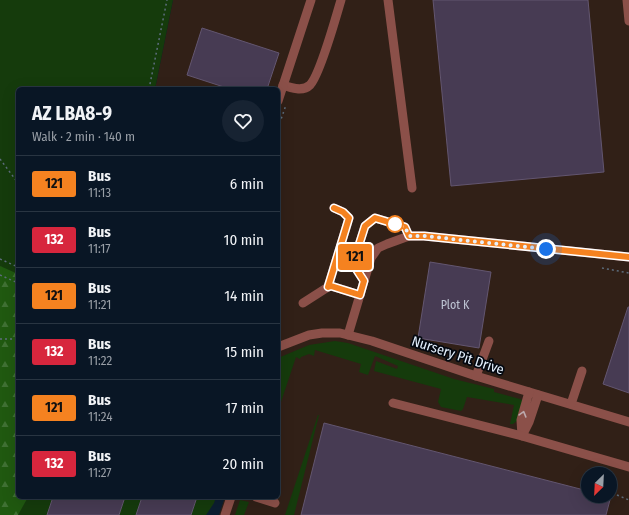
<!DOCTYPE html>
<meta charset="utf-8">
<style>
:root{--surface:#091625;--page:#172332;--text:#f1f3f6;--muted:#999fa7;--line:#293542}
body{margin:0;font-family:"Fira Sans Condensed",sans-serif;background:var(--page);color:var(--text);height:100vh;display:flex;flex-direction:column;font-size:15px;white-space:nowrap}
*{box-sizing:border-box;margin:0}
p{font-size:13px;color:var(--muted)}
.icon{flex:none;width:22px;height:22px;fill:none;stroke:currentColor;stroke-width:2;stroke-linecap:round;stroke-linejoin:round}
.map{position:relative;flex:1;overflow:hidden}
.side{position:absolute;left:16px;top:87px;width:264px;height:412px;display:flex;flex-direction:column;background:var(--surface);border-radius:6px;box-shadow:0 4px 16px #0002,0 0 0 1px var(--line)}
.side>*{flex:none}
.badge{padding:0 8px;border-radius:3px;font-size:14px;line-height:26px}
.needle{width:26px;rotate:204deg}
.controls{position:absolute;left:581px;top:467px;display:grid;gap:8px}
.controls a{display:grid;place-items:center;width:36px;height:36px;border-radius:50%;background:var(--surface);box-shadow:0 4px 16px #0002,0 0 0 1px var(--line);font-size:20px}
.you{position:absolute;width:20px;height:20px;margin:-10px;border:3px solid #fff;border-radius:50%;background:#1a73e8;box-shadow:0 0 0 6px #1a73e833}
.map>.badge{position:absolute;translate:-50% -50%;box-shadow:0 0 0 2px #fff}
.round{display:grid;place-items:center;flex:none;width:42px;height:42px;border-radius:21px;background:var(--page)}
.summary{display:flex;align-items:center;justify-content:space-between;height:68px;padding:0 16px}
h1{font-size:19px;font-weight:700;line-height:30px}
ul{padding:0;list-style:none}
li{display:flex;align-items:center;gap:12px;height:56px;padding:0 16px;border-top:1px solid var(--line)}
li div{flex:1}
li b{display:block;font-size:15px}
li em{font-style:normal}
li .badge{min-width:44px;font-weight:700;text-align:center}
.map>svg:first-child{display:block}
.industrial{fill:#312017;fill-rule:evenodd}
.green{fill:#153b0c}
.forest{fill:url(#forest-firs)}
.building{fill:#473b53;stroke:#635670}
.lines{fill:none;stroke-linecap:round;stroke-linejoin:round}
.path{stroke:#5d6d7d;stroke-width:1.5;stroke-dasharray:2 3;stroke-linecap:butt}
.minor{stroke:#8b5049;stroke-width:9}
.oneway{stroke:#bca9ad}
.line-casing{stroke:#fff;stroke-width:9}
.line{stroke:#f58220;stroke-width:6}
.walk{stroke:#e5f1fe;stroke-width:4;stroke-dasharray:0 7.2}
.stop-dot{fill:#fff;stroke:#f58220;stroke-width:2}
.labels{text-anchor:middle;stroke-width:3.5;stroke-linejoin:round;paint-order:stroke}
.number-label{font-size:12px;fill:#bec4d3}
.street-label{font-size:14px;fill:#e5f1fe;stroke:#030810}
</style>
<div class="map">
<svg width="629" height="515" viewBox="0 0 629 515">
<defs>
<pattern id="forest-firs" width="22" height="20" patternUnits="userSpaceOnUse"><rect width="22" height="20" fill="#205910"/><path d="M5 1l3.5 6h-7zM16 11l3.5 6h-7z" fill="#407134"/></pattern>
</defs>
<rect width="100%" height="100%" fill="#0c1e31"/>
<path class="industrial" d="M 173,0 L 629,0 L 629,515 L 219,515 L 225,497 L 278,497 L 278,89 L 155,89 ZM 588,474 L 610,474 L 610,496 L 588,496 Z"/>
<g class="green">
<polygon points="0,0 173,0 155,89 18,89 18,497 216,497 214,503 206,515 0,515"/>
<polygon points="335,341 348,343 454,379 494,389 494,392 520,399 524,401 517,421 513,424 510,424 514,405 467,397 463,409 461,411 441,407 438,402 441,389 374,371 376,361 397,369 398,366 375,356 368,375 359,372 361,364 315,350 314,356 309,354 301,357 300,359 296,357 278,411 278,358 309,345"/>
<polygon points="318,415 319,415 294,515 285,515"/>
<polygon points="240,500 249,502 244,515 235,515"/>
</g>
<polygon class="forest" points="0,266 18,274 18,497 28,497 18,515 0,515"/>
<g class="building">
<polygon points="433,0 588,0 604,172 451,186"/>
<polygon points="202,28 279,53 267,89 230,89 187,75"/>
<polygon points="430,262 491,272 479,348 418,338"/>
<polygon points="628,307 629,307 629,393 603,384"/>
<polygon points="324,423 588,491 588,496 611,496 606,515 301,515"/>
<polygon points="53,497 125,497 119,515 47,515"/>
<polygon points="142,497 197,497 191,515 136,515"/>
</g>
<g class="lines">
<g class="path">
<polyline points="149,89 167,0"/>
<polyline points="278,128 286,105"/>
<polyline points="0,159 18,183"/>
<polyline points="0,259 18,267"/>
<polyline points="602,268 629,273"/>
<polyline points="0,275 18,283"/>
<polyline points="0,339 18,339"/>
<polyline points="617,495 629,500"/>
</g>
<g class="minor">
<polyline points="388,0 412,188"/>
<polyline points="627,0 629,21"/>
<path d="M 283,85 C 291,88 303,92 310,85 C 320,75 336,17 341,0"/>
<polyline points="278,101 311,0"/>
<polyline points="364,281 353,264 365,226 375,218 405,227 409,236"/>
<polyline points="328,287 349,218 343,212 334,208"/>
<polyline points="303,303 328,287 331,286 360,295"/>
<polyline points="348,335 371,258 378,248 387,244 409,236 424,236 629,257"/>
<polyline points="278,347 309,335 322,333 340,333 372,341 476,376 629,422"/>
<polyline points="476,376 489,341"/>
<polyline points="529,392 521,420 522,436 529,422 538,395"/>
<polyline points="393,403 522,436 629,467"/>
<polyline points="571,404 582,371"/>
<polyline points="256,497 275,503"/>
<polyline points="225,515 231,497"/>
</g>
</g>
<defs><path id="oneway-chevron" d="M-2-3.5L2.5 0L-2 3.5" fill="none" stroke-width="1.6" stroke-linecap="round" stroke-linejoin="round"/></defs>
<use class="oneway" href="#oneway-chevron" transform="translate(523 414) rotate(-74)"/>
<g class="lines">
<g class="line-casing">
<polyline id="line" points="334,208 343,212 349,218 328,287 331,286 360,295 364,281 353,264 365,226 375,218 405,227 409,236 424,236 629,257"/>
</g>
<use href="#line" class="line"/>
<polyline class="walk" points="395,224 405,227 409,236 424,236 546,249"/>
</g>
<circle class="stop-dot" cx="395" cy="224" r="8"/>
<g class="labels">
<g class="number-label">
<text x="455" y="309">Plot K</text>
</g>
<g class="street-label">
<text transform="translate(458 355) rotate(18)" y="5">Nursery Pit Drive</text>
</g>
</g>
</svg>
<div class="controls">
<a><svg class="needle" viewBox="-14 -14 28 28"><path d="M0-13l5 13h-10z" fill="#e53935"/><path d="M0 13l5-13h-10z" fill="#999fa7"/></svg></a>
</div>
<div class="you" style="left:546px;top:249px"></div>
<b class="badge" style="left:355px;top:257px;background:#f58220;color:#111">121</b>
<section class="side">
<div class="summary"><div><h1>AZ LBA8-9</h1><p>Walk · 2 min · 140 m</p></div><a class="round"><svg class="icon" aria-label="heart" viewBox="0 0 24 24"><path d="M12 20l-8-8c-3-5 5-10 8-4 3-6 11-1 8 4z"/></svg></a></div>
<ul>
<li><span class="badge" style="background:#f58220;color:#111">121</span><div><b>Bus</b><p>11:13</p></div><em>6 min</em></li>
<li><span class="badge" style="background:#d7263d;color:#fff">132</span><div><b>Bus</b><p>11:17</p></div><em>10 min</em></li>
<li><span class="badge" style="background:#f58220;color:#111">121</span><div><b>Bus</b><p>11:21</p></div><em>14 min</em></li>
<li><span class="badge" style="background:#d7263d;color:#fff">132</span><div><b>Bus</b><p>11:22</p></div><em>15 min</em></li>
<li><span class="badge" style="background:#f58220;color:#111">121</span><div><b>Bus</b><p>11:24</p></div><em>17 min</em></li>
<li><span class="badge" style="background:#d7263d;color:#fff">132</span><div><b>Bus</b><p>11:27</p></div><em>20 min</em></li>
</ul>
</section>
</div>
